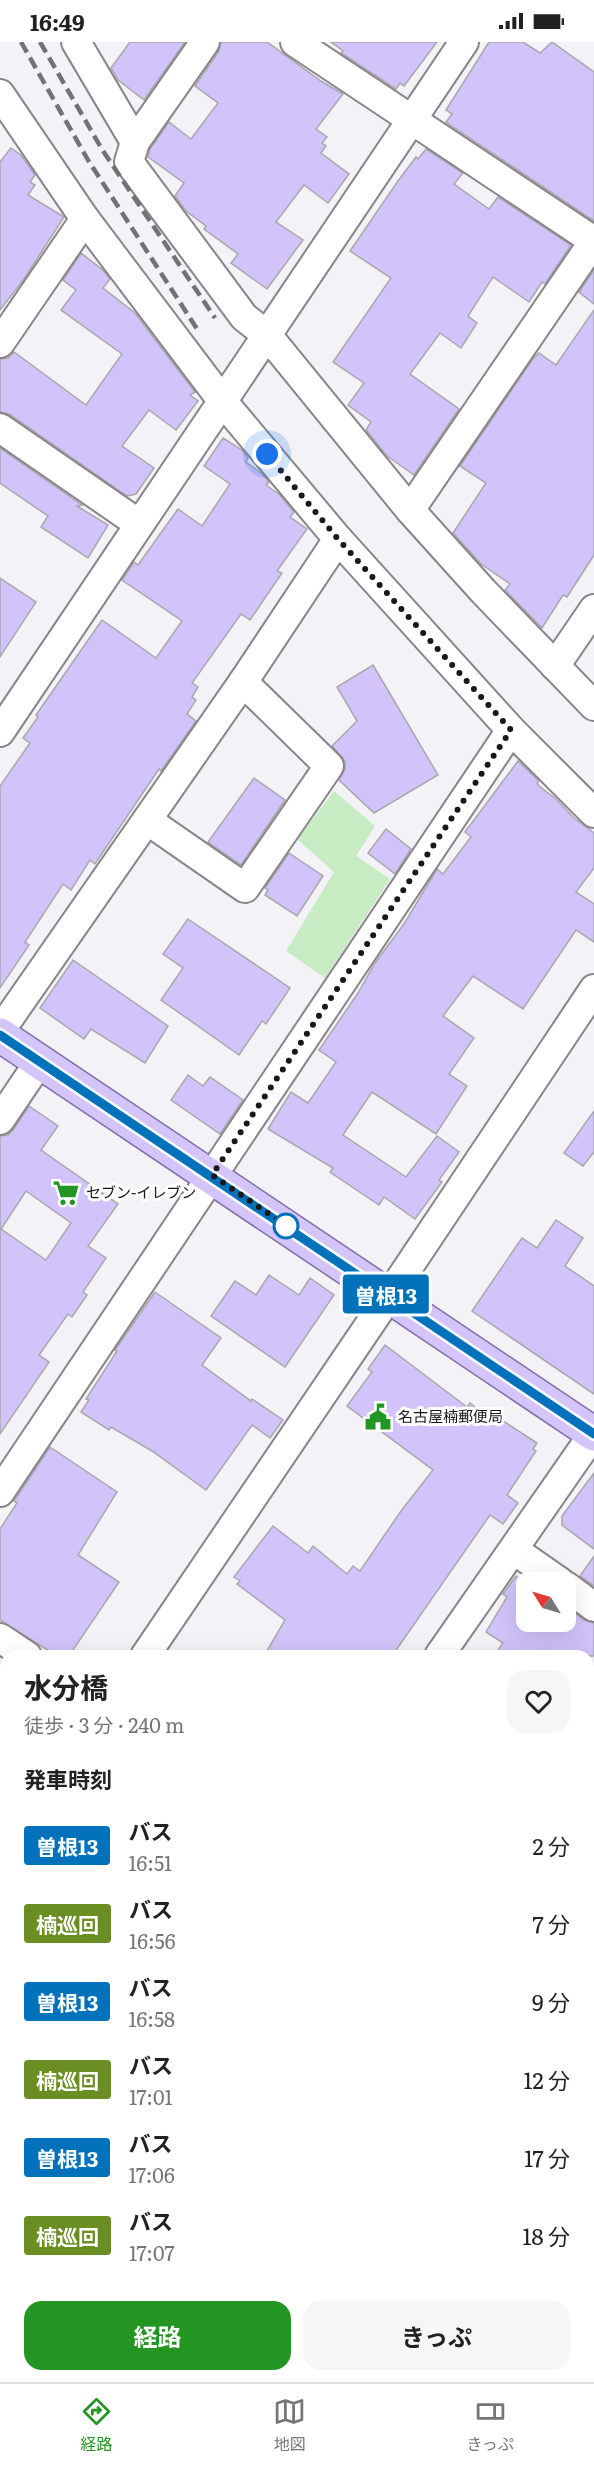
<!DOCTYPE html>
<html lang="ja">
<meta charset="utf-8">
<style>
:root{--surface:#fff;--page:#f6f6f6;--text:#222;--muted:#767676;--line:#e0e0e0;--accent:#229522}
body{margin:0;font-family:Literata,"Noto Sans JP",serif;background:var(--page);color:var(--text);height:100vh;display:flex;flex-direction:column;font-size:22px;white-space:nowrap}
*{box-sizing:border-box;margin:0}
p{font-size:20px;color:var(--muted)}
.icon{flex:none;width:33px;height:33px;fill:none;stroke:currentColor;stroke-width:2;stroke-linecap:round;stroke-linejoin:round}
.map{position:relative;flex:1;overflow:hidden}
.details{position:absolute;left:0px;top:1608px;width:594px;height:732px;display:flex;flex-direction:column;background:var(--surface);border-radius:18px 18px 0 0;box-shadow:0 6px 24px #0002}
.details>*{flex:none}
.badge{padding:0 12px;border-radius:4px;font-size:21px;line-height:39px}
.needle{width:39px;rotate:307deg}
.tools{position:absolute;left:516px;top:1530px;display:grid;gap:12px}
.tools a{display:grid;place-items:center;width:60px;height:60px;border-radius:12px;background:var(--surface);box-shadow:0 6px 24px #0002;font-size:30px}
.you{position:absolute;width:30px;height:30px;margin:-15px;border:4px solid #fff;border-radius:50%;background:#1a73e8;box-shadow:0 0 0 9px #1a73e833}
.map>.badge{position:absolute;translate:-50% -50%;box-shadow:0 0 0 3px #fff}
h2{padding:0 24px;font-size:22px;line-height:54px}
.round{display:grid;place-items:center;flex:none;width:63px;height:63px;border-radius:18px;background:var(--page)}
.head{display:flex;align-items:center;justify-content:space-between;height:102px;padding:0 24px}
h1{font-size:28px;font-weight:700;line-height:45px}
.cta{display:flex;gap:12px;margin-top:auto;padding:12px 24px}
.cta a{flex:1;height:69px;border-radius:18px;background:var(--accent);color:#fff;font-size:24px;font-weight:700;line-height:69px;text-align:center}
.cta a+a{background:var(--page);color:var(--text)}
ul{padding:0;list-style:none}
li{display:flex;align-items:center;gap:18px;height:78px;padding:0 24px}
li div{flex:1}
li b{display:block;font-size:22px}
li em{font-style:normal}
li .badge{min-width:66px;font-weight:700;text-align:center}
.status{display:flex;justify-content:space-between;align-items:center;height:42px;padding:0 30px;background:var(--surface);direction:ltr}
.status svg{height:16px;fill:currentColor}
.tabs{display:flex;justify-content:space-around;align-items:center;height:84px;border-top:2px solid var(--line);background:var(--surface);font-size:16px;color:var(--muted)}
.tabs a{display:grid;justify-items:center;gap:3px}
.tabs .selected{color:var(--accent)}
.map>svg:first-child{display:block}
.green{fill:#c7ecc4}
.building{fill:#d2c3fa;stroke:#a8a7ac;stroke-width:1.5;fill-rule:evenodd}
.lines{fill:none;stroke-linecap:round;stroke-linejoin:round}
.minor-casing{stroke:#87858a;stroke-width:32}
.major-casing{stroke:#806ea8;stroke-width:36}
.minor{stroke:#fff;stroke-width:28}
.major{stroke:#d4c4f9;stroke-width:33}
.rail{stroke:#727174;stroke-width:4.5;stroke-dasharray:12 6;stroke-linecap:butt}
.line-casing{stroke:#fff;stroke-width:14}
.line{stroke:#0072bc;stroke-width:9}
.walk{stroke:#181719;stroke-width:6;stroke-dasharray:0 10.8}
.stop-dot{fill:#fff;stroke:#0072bc;stroke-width:3}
.labels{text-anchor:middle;stroke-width:6;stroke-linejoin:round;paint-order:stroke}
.poi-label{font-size:15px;fill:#181719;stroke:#fff;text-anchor:start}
</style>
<div class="status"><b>16:49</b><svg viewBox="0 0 49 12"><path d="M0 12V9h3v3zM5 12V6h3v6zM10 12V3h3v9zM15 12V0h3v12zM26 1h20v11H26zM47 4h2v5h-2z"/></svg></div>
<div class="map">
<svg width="594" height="2340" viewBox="0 0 594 2340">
<rect width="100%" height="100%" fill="#f3f2f7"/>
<polygon class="green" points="334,749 375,784 356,814 390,837 325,936 286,909 334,830 297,797"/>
<g class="building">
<polygon points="130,0 185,0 144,58 118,38 111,26"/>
<polygon points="221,0 267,0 321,39 343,52 316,87 327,95 322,101 326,104 321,111 349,132 328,161 304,143 276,180 303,198 267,247 231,221 238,212 204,187 206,184 186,169 175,154 184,141 148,115 150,107 169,80 191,97 218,61 195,44 219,9"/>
<polygon points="331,0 437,0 404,44 400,41 396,47 341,11 343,9"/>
<polygon points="489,0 523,0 540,11 552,0 594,30 594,179 446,80 452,72 446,68"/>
<polygon points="11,106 21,113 35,133 30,140 35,143 28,153 64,175 24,237 0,268 0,120"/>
<polygon points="426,107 463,131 454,142 489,167 498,155 571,203 545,242 542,240 529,260 493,235 468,274 477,281 461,306 440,291 410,332 459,367 414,433 387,414 366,388 371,380 348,363 364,341 333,320 391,236 350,209 398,139 416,115 418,117"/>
<polygon points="81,211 103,228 110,237 103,246 135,271 195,350 190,353 198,359 176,388 149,368 122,404 154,426 136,452 127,454 9,372 0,370 0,317 8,316 14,310 86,363 122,312 61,268 76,248 63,238"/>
<polygon points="594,228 594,262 579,250"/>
<polygon points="594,268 594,513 567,555 563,553 542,586 505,548 510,542 481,522 453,491 486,441 460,424 532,318 539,311 556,323"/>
<polygon points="223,396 242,408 248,416 246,420 261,431 269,440 266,443 280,453 294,470 290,475 307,487 277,529 282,531 250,578 241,572 192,641 198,645 192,655 196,658 187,672 196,679 161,729 159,727 95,822 90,818 71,848 63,842 25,900 29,903 0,946 0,744 30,701 23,696 38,675 36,673 102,578 156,616 182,579 122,538 134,520 138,523 178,467 202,484 230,442 204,424"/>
<polygon points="0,406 82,463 77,464 108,483 88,516 41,485 48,474 0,441"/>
<polygon points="0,536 36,560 0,615"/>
<polygon points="373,623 438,733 374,771 339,738 345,727 345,719 332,704 357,679 337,645"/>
<polygon points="518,719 539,739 537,741 539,744 556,757 574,776 594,791 594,826 576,850 594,862 594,900 576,888 523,967 473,934 443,974 474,996 449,1032 467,1044 436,1092 372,1050 343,1093 406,1135 437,1094 459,1110 439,1138 442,1140 415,1177 384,1155 379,1163 330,1130 333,1126 268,1087 291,1050 308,1061 336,1020 319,1008 358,951 375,921 404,882 437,827 443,832 471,795 465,790"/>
<polygon points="254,736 285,758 241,823 208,800"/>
<polygon points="386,787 411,807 395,832 368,811"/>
<polygon points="289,811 323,834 297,874 265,853 268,848 265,846"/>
<polygon points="188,877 290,946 266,982 262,979 239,1013 161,958 183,926 163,912"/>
<polygon points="73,918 168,984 145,1021 91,987 84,997 40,966"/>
<polygon points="188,1033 203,1044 210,1035 243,1058 220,1092 171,1058"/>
<path d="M 29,1064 L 58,1084 L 41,1108 L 118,1162 L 88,1204 L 106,1216 L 83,1250 L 87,1253 L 72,1275 L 68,1272 L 39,1313 L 49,1320 L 0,1392 L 0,1094 L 8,1093 L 13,1088 ZM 26,1149 L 71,1181 L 46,1218 L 1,1187 Z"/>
<polygon points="594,1069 594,1110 583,1124 564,1111"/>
<polygon points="556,1178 583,1196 565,1224 594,1244 594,1352 472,1269 522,1196 537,1206"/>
<polygon points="269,1233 299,1253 310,1236 334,1253 285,1325 211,1274 235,1239 256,1253"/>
<polygon points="155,1250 221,1296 202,1323 251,1359 252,1357 283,1378 270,1396 252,1383 206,1448 152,1409 111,1385 109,1388 81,1370 89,1358 86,1357 117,1309 115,1308"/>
<polygon points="385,1303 467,1365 470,1361 483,1371 485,1367 537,1401 533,1407 536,1409 507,1453 518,1461 503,1482 490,1473 392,1614 264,1614 285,1578 237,1542 240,1539 234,1535 273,1484 308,1511 313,1504 347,1532 353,1524 360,1529 401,1469 433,1428 347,1364 372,1330 368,1327"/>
<polygon points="50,1405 117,1450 78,1513 119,1540 69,1614 57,1614 0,1578 0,1487 17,1461 14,1459"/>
<polygon points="594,1431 594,1507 562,1483 562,1474"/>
<polygon points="594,1514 594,1544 580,1534"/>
<polygon points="516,1534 526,1542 526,1580 566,1580 566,1564 584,1578 594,1581 594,1614 494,1614 503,1601 486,1590 507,1555 503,1552"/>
</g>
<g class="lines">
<g class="minor-casing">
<g id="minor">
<polyline points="76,0 135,100 129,120 244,275 268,294 410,468 483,549 594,664"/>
<polyline points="295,0 594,199"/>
<polyline points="0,52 85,177 224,361 338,497 511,688 594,771"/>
<polyline points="135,100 205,0"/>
<polyline points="0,301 85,177"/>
<polyline points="0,386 139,482"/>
<polyline points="410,468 594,199"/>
<polyline points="555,624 594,567"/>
<polyline points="0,690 464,0"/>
<polyline points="147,778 245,846 329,724 243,640"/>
<polyline points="0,989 243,640 338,497"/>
<polyline points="0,1078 40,1019"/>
<polyline points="0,1450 511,688"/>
<polyline points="514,1508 560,1540"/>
<polyline points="566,1544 594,1565"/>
<polyline points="0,1596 27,1614"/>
<polyline points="145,1614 389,1254 594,947"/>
<polyline points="439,1614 594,1391"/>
<polyline points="588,1784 594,1775"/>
<polyline points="0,1829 6,1820"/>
<polyline points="588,1991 594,1995"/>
<polyline points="588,2158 594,2149"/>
<polyline points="0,2182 6,2186"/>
<polyline points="0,2262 6,2253"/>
<polyline points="220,2334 227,2340"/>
<polyline points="535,2334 541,2340"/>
<polyline points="175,2340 179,2334"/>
</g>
</g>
<g class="major-casing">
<polyline id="major" points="0,993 594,1392"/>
</g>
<use href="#minor" class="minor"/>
<use href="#major" class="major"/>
<g class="rail">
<polyline points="21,0 88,118 199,290"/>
<polyline points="40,0 103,109 215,276"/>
</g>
</g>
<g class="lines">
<g class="line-casing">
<polyline id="line" points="0,993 594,1392"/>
</g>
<use href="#line" class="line"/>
<polyline class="walk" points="267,412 338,497 511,688 212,1133 291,1187 286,1184"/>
</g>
<defs>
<g id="supermarket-bare" transform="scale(2.07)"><path d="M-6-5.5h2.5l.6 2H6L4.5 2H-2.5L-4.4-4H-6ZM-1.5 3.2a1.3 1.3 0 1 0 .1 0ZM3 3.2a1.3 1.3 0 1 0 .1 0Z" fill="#229522" stroke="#fff" stroke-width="2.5" paint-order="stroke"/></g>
<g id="civic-bare" transform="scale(2.07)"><path d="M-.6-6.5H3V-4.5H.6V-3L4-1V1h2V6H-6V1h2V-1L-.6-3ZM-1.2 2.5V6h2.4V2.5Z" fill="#229522" stroke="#fff" stroke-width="2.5" paint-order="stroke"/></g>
</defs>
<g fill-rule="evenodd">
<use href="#supermarket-bare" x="66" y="1151"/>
<use href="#civic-bare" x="378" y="1375"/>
</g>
<circle class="stop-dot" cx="286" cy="1184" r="12"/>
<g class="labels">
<g class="poi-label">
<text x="86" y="1156">セブン-イレブン</text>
<text x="398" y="1380">名古屋楠郵便局</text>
</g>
</g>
</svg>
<div class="tools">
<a><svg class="needle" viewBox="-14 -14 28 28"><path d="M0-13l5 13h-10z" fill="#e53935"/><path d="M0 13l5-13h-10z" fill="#767676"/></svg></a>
</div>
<div class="you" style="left:267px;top:412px"></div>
<b class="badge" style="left:386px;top:1252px;background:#0072bc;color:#fff">曽根13</b>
<section class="details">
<div class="head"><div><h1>水分橋</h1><p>徒歩 · 3 分 · 240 m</p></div><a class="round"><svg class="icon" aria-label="heart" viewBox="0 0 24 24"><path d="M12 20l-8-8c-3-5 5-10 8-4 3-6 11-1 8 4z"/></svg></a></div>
<h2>発車時刻</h2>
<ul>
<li><span class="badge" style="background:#0072bc;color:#fff">曽根13</span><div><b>バス</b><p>16:51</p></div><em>2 分</em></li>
<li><span class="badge" style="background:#6b8e23;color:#fff">楠巡回</span><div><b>バス</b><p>16:56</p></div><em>7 分</em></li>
<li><span class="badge" style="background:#0072bc;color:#fff">曽根13</span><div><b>バス</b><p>16:58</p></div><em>9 分</em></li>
<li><span class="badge" style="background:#6b8e23;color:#fff">楠巡回</span><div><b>バス</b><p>17:01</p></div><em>12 分</em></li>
<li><span class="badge" style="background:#0072bc;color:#fff">曽根13</span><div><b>バス</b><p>17:06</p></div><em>17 分</em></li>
<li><span class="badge" style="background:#6b8e23;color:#fff">楠巡回</span><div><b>バス</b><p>17:07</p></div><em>18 分</em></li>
</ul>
<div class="cta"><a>経路</a><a>きっぷ</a></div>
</section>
</div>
<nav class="tabs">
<a class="selected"><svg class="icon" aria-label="directions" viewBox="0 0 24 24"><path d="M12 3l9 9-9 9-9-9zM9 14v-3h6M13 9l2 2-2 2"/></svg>経路</a>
<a><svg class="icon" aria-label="map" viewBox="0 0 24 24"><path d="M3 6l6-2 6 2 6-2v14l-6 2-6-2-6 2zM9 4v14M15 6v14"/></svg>地図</a>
<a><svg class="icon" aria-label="tickets" viewBox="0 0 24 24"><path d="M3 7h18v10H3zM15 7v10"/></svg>きっぷ</a>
</nav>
